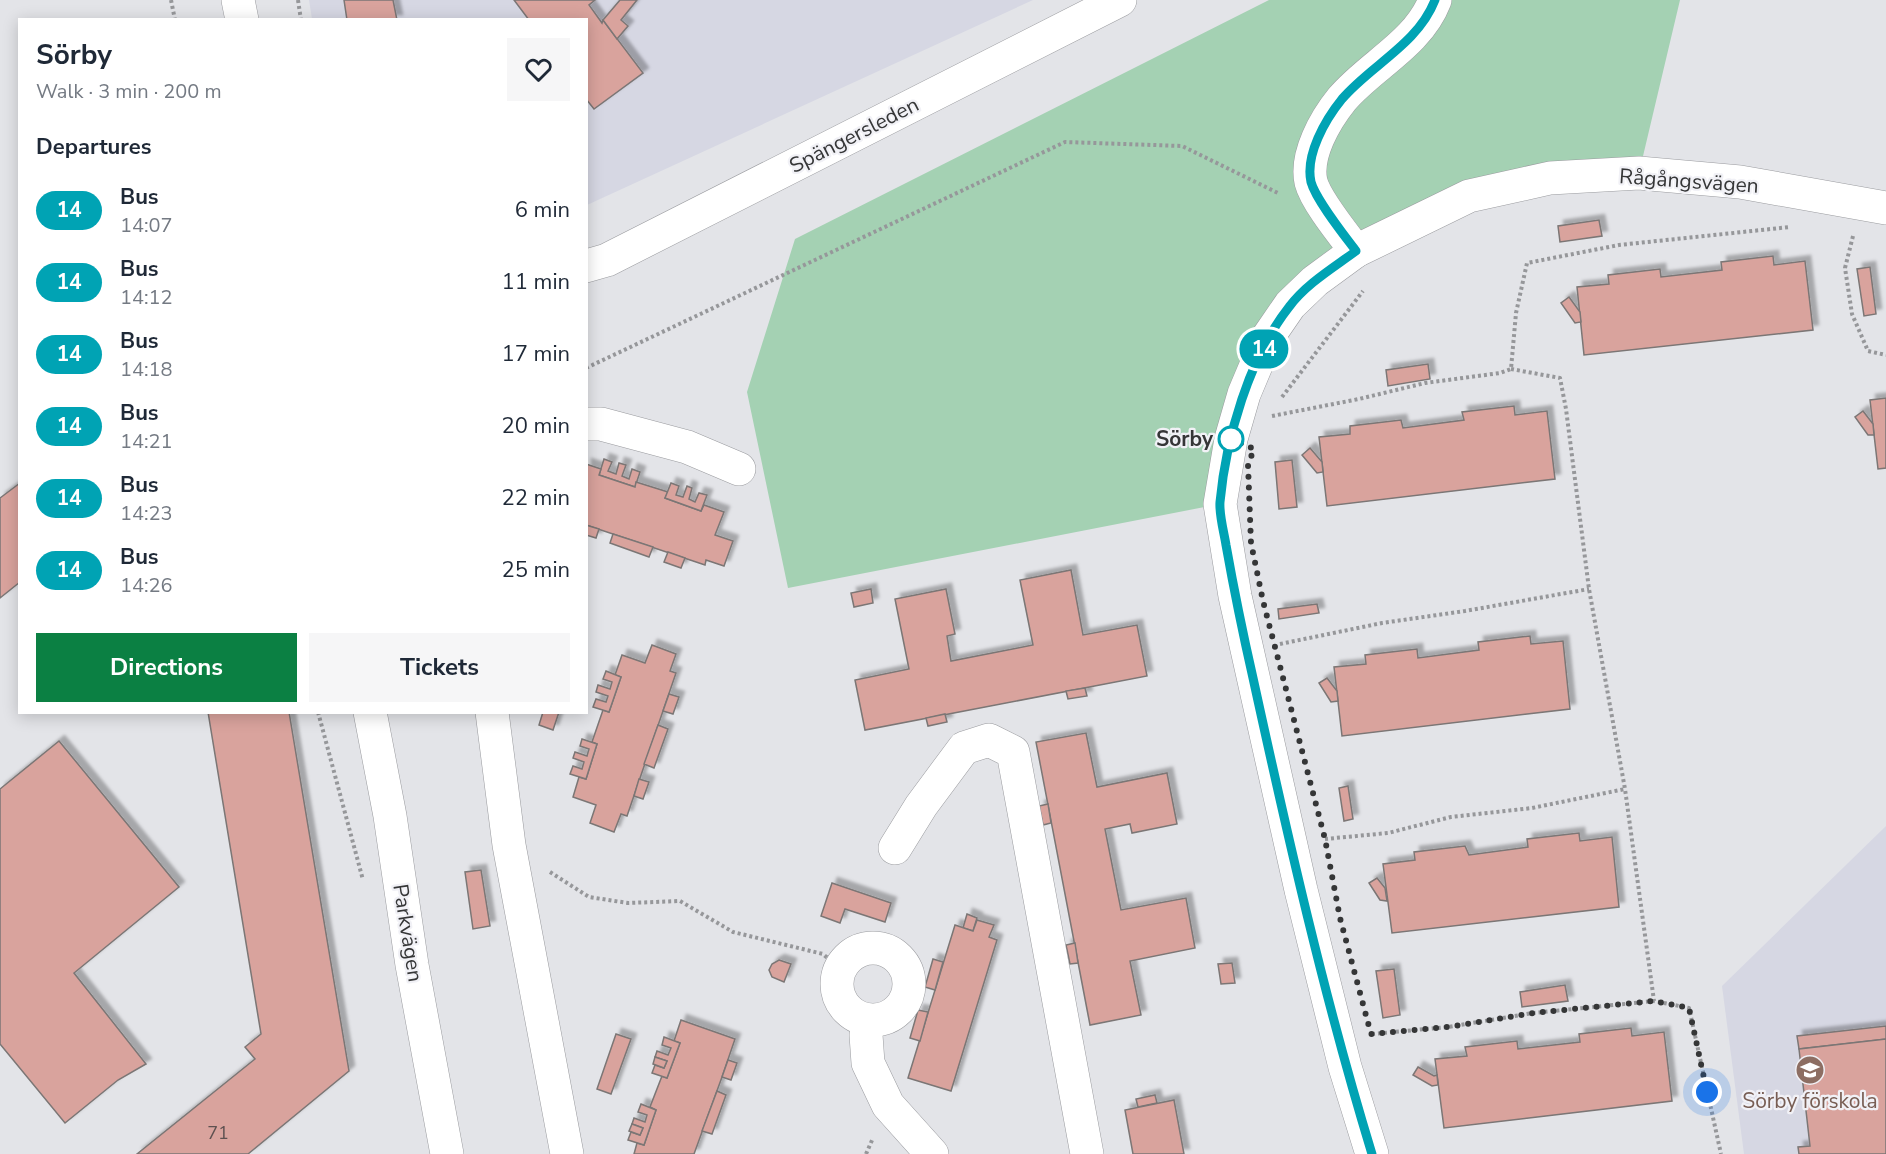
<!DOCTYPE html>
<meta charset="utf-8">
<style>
:root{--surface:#fff;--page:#f6f6f7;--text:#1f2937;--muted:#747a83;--accent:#0b8043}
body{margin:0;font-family:"Nunito Sans",sans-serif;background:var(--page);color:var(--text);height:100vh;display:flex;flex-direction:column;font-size:22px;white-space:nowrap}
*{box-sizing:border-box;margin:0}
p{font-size:20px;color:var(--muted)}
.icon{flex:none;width:33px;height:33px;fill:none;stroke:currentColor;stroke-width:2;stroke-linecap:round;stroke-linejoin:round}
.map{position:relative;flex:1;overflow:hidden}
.details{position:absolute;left:18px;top:18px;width:570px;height:696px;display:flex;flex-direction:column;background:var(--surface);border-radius:0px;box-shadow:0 3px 15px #0003}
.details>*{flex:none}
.badge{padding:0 12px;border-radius:20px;font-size:21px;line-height:39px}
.you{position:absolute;width:30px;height:30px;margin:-15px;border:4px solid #fff;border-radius:50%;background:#1a73e8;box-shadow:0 0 0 9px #1a73e833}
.map>.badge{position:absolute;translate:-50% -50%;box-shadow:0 0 0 3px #fff}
h2{padding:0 18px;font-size:22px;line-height:54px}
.round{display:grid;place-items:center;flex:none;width:63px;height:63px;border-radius:0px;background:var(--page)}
.head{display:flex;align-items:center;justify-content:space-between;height:102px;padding:0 18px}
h1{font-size:28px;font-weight:700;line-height:45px}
.action{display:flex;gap:12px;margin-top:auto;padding:12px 18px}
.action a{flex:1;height:69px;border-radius:0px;background:var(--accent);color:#fff;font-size:24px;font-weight:700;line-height:69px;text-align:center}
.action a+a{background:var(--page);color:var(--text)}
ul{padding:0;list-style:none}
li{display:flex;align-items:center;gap:18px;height:72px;padding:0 18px}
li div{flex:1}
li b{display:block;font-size:22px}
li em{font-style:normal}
li .badge{min-width:66px;font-weight:700;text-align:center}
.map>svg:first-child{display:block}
.built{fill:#d6d7e3}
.green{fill:#a4d1b3}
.building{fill:#d9a39d;stroke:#7b7675;stroke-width:1.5;filter:url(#shadow)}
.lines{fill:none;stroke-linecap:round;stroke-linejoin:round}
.minor-casing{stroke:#9a9b9f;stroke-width:34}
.major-casing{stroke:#9a9b9f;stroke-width:34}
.path{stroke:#96979a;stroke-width:4;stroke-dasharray:3 3;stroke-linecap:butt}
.minor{stroke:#fff;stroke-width:33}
.major{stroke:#fff;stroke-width:33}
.line-casing{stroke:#fff;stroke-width:14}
.line{stroke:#00a3b4;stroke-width:9}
.walk{stroke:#353637;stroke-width:6;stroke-dasharray:0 10.8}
.stop-dot{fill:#fff;stroke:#00a3b4;stroke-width:3}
.labels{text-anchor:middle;stroke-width:4.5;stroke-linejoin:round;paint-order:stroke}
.number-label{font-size:18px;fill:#5e5150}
.street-label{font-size:21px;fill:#353637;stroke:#f1f1f6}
.stop-label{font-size:21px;font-weight:bold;fill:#353637;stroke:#f1f1f6;text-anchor:end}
.education-label{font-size:21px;fill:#785e54;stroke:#f1f1f6}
</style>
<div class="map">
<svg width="1886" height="1154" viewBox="0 0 1886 1154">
<defs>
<filter id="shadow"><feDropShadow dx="5.5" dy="-5.5" stdDeviation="1.5" flood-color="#0004"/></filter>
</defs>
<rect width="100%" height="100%" fill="#e3e4e8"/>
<g class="built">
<polygon points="309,0 1033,0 587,205 586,20 312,19"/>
<polygon points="1886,826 1886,1154 1744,1154 1722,986"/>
</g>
<polygon class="green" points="1269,0 1680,0 1639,173 1469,196 1290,305 1220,504 788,588 747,392 795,239"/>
<g class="building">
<polygon points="344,0 393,0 397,20 347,20"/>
<polygon points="514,0 595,0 589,5 602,23 603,20 643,73 594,109 586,99 586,20 529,20"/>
<polygon points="620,0 637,0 621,20 628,26 617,39 603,20"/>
<polygon points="1599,220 1602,236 1560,242 1558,226"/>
<polygon points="1773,256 1774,265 1805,261 1813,330 1584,355 1577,287 1609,284 1608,275 1660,269 1661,277 1722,270 1721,262"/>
<polygon points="1870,267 1876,314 1864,316 1857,269"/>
<polygon points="1569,297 1580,312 1581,322 1575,323 1561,303"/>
<polygon points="1428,364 1430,379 1388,386 1386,370"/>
<polygon points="1886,398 1886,468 1878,469 1870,400"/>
<polygon points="1514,406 1515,415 1547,411 1555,479 1327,506 1319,437 1350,434 1350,426 1401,420 1403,428 1464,420 1462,412"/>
<polygon points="1863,411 1873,424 1874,435 1868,435 1855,417"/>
<polygon points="1310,448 1322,462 1323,472 1317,473 1302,455"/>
<polygon points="604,459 612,462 608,471 616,474 619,463 626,465 622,476 629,479 632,469 640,472 635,487 599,475"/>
<polygon points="1292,460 1297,507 1279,509 1275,462"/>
<polygon points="586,464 601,469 599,475 635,487 636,482 668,492 665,498 701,511 704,505 724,512 715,535 733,541 724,566 706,560 705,565 586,525"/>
<polygon points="20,483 20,582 0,598 0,498"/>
<polygon points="671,483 679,486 676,495 683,497 687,486 692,488 689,499 695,502 699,493 707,495 701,511 665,498"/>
<polygon points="586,525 599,529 596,538 586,535"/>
<polygon points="613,534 653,547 649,557 610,543"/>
<polygon points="668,552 685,558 681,568 664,562"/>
<polygon points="1071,570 1083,635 1137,625 1147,676 865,730 855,680 909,669 895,599 946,589 955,634 947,636 951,661 1033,645 1020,580"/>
<polygon points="871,589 873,603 854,607 851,593"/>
<polygon points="1317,604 1319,613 1279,619 1278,609"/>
<polygon points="1530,636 1531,644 1563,641 1570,709 1342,736 1334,667 1366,664 1365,655 1417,649 1418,658 1479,650 1478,642"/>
<polygon points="652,645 676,654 670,671 676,673 627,816 621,814 614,832 590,823 596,805 573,797 579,777 586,779 597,744 592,742 603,710 609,712 621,677 615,675 622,655 645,663"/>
<polygon points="606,671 621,677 609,712 593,707 596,699 606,702 608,696 596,692 598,685 610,689 612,682 603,679"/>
<polygon points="1327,678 1337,691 1338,701 1331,702 1319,683"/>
<polygon points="1085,688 1087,696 1068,699 1066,691"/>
<polygon points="669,694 679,697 673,714 663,711"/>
<polygon points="208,712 289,712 349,1071 248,1154 137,1154 255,1059 245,1047 261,1034"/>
<polygon points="543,712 559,712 553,730 539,725"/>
<polygon points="945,714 947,722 928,726 926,718"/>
<polygon points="658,725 668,729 654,768 644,764"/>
<polygon points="1086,733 1097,787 1167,773 1177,824 1132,833 1130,824 1105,829 1121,910 1186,898 1195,948 1130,961 1141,1015 1090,1025 1036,742"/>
<polygon points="582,739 597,744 586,779 570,774 573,766 582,769 584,762 573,758 575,752 587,756 589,749 580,746"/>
<polygon points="59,741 179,887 74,973 146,1064 118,1080 65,1123 0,1044 0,789"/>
<polygon points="639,779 649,782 643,799 634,796"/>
<polygon points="1348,786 1353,819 1344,821 1339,788"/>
<polygon points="1048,804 1051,823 1043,825 1039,806"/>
<polygon points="1579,833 1580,841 1612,837 1619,907 1392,933 1383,864 1415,860 1414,852 1465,846 1469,855 1528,847 1527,839"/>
<polygon points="481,870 490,926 473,929 465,872"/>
<polygon points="1377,878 1385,888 1387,901 1380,900 1369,883"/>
<polygon points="832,883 891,903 885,922 845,909 840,923 821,916"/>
<polygon points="967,914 977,918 973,931 963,928"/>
<polygon points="977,920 994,925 989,937 997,940 951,1091 908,1078 955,925 973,931"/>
<polygon points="1075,943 1078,963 1070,964 1066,945"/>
<polygon points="933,959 943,962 935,990 925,987"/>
<polygon points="779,960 791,964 784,982 772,977 769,970 772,964"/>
<polygon points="1232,963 1235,983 1221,984 1218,964"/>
<polygon points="1394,969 1400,1015 1383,1018 1376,971"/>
<polygon points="1565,985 1568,1001 1522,1007 1520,992"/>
<polygon points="918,1010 928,1012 920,1041 910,1038"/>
<polygon points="681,1020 735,1039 722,1077 694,1154 634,1154 637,1143 644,1145 656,1110 650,1107 662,1076 667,1078 680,1043 674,1041"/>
<polygon points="1886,1026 1886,1039 1799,1049 1797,1036"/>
<polygon points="1631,1028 1632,1036 1664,1032 1672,1101 1444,1128 1435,1059 1467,1056 1465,1047 1517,1041 1518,1049 1580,1042 1579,1034"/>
<polygon points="616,1034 631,1039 611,1094 597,1089"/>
<polygon points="664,1037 680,1043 667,1078 652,1073 655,1065 664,1068 667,1061 655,1057 657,1051 668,1055 671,1048 662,1045"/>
<polygon points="1886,1039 1886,1154 1799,1154 1798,1147 1810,1146 1799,1049"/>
<polygon points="655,1057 667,1061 664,1068 653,1064"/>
<polygon points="728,1060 737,1063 731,1080 722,1077"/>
<polygon points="1418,1067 1434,1076 1437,1075 1438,1085 1432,1086 1413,1075"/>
<polygon points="717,1091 726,1095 712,1134 702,1131"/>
<polygon points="1155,1095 1157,1103 1138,1107 1136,1099"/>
<polygon points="1174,1100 1184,1154 1133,1154 1125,1110"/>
<polygon points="641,1104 656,1110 644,1145 628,1140 631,1132 640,1135 643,1128 632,1124 634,1118 645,1122 647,1115 638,1112"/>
<polygon points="632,1124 643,1128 640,1135 629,1131"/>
</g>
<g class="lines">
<g class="minor-casing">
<g id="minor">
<path d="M 1356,251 C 1344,235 1316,201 1311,182 C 1305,155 1325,120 1342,99 C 1371,65 1418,44 1435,0"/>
<polyline points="586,424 601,424 687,447 739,469"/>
<polyline points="492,712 509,845 567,1154"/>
<polyline points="895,848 921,806 964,748 989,740 1013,752 1087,1154"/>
<circle cx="873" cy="984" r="36"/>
<polyline points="868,1022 866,1035 868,1063 888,1105 932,1154"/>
<polyline points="1372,1154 1345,1067 1301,890 1235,596 1220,504 1231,439 1244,394 1268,337 1290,305 1315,281 1356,251 1469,196 1550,178 1639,173 1740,182 1886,208"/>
</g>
</g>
<g class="major-casing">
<g id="major">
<polyline points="238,0 242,20"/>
<polyline points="586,266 607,260 1120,0"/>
<polyline points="370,712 390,816 412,965 447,1154"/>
</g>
</g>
<g class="path">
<polyline points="171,0 175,20"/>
<polyline points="298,0 301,20"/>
<polyline points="1853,236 1845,268 1852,314 1868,351 1886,355"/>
<polyline points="586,368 1065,142 1182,146 1280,194"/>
<polyline points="1511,369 1560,378 1566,409 1589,589 1625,789 1654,1001 1689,1008 1721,1154"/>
<polyline points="1282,397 1363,291"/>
<polyline points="1272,416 1359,399 1425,383 1500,373 1511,369 1516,313 1527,263 1619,245 1790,227"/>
<polyline points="1280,644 1382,623 1465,611 1589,589"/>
<polyline points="318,712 363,880"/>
<polyline points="1325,839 1388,833 1451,817 1532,808 1625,789"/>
<polyline points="550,872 589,897 628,903 680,901 733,932 823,954 839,968"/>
<polyline points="1372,1034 1448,1027 1533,1013 1654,1001"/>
<polyline points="866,1154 873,1138"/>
</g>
<use href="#minor" class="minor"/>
<use href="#major" class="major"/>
</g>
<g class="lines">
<g class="line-casing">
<path id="line" d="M 1372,1154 C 1324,997 1288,838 1253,678 C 1243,634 1234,590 1226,545 C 1224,532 1219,515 1220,502 C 1226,438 1249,358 1289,307 C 1306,284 1333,268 1356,251 C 1344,235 1316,200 1311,182 C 1305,155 1325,120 1342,99 C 1371,65 1418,44 1435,0"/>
</g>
<use href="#line" class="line"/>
<polyline class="walk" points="1231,439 1254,449 1248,465 1251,543 1263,601 1325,839 1340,918 1371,1034 1448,1027 1533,1013 1654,1001 1689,1008 1707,1092"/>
</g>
<defs>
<g id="school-disc" transform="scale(1.5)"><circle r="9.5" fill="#8d6e63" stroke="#f1f1f6"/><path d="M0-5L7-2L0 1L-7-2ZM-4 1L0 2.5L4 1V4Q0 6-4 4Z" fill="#fff"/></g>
</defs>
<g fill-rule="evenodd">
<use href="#school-disc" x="1810" y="1070"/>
</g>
<circle class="stop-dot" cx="1231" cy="439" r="12"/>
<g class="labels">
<g class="number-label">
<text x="218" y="1139">71</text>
</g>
<g class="street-label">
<text transform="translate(854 135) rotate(-27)" y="7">Spängersleden</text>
<text transform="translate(1689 181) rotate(4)" y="7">Rågångsvägen</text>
<text transform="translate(408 933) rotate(81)" y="7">Parkvägen</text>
</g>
<g class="stop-label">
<text x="1213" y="446">Sörby</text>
</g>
<g class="education-label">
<text x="1810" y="1108">Sörby förskola</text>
</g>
</g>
</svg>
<div class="you" style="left:1707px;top:1092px"></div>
<b class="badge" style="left:1264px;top:349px;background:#00a3b4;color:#fff">14</b>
<section class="details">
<div class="head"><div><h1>Sörby</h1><p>Walk · 3 min · 200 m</p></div><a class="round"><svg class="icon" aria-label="heart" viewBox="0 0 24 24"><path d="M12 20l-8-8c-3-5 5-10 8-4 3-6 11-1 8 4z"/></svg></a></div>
<h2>Departures</h2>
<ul>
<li><span class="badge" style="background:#00a3b4;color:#fff">14</span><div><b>Bus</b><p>14:07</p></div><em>6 min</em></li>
<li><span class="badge" style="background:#00a3b4;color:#fff">14</span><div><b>Bus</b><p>14:12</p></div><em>11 min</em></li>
<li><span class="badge" style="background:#00a3b4;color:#fff">14</span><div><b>Bus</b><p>14:18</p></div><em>17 min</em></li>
<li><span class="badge" style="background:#00a3b4;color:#fff">14</span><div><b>Bus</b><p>14:21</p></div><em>20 min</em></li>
<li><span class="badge" style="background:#00a3b4;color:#fff">14</span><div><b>Bus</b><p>14:23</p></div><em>22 min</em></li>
<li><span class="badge" style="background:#00a3b4;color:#fff">14</span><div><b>Bus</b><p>14:26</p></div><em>25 min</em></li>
</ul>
<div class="action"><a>Directions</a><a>Tickets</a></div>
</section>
</div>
